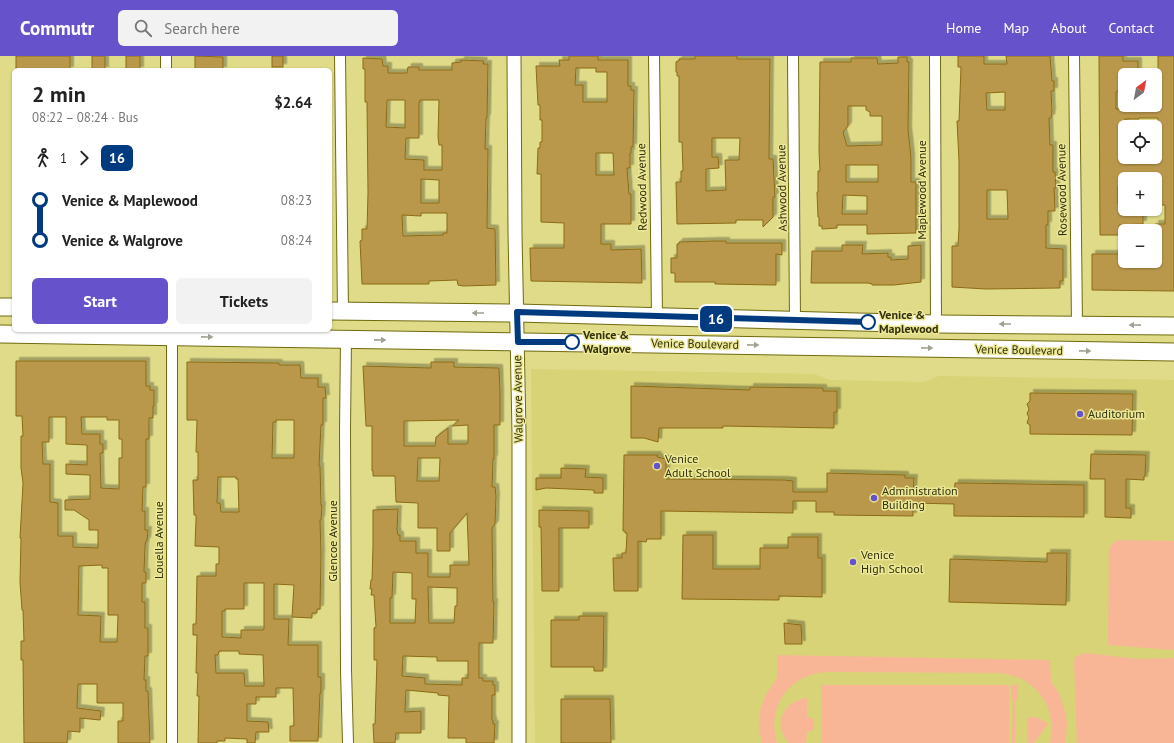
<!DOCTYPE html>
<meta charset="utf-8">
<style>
:root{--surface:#fff;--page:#f2f2f2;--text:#222;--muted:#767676;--accent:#6652cb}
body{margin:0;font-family:"PT Sans",sans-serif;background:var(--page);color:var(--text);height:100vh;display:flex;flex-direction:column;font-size:15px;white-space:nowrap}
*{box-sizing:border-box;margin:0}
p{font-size:13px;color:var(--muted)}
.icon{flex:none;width:22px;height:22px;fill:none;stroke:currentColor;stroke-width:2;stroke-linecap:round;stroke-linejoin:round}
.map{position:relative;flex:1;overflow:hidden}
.sheet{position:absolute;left:12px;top:12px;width:320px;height:264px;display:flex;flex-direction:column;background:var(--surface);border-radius:6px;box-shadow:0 1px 3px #0004}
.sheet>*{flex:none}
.badge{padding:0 8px;border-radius:6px;font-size:14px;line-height:26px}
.needle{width:26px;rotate:32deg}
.tools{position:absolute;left:1118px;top:12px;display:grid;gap:8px}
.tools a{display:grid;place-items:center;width:44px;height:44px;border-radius:6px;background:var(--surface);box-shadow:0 1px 3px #0004;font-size:20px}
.map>.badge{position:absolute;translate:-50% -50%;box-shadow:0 0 0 2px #fff}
.legs{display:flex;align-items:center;gap:6px;height:44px;padding:0 20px;font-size:13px}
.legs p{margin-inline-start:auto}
.head{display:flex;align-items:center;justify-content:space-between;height:68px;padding:0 20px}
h1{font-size:22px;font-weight:700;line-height:30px}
.cta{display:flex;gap:8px;margin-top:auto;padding:8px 20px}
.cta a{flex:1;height:46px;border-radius:6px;background:var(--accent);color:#fff;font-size:16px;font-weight:700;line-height:46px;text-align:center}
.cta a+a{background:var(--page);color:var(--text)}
ul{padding:0 20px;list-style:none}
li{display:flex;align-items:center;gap:14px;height:40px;font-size:15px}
li i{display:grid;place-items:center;width:6px;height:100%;margin:0 5px;background:currentColor}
li i::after{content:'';width:10px;height:10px;margin:-5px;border:3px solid;border-radius:50%;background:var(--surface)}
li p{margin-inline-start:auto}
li:first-child i{background:linear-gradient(#0000 50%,currentColor 0)}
li:last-child i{background:linear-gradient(currentColor 50%,#0000 0)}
header{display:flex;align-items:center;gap:24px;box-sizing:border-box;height:56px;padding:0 20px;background:var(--accent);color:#fff}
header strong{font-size:19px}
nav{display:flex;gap:22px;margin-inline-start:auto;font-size:14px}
.search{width:280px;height:36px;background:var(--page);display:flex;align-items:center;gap:10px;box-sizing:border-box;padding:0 14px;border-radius:6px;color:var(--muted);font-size:15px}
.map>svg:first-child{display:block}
.built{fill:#d8d377}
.green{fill:#f8b697}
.building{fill:#ba984b;stroke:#8b6b14;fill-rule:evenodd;filter:url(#shadow)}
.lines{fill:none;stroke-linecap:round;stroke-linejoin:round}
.minor-casing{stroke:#706a0e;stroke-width:12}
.tertiary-casing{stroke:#706a0e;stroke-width:15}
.primary-casing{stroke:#706a0e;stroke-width:19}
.minor{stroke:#fff;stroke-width:10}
.tertiary{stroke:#fff;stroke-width:13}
.primary{stroke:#fff;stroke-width:17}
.oneway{fill:#a2a192}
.line-1-casing{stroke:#fff;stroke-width:9}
.line-1{stroke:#003b80;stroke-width:6}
.stop-1-dot{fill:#fff;stroke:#003b80;stroke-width:2}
.poi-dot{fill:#6652cb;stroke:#ece895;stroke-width:1.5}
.labels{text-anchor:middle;stroke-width:3;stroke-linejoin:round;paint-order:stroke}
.street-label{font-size:12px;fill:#312f0c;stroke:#ece895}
.stop-label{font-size:12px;font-weight:bold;fill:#312f0c;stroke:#ece895;text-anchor:start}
.poi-label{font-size:12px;fill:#312f0c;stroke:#ece895;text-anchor:start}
</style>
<header>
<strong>Commutr</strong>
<div class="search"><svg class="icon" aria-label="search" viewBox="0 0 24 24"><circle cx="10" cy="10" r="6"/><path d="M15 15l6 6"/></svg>Search here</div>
<nav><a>Home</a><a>Map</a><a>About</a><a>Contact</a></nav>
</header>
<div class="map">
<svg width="1174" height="687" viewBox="0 0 1174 687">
<defs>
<filter id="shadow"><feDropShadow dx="3.5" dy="-3.5" stdDeviation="0" flood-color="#0004"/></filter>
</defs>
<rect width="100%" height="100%" fill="#dfdb88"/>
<polygon class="built" points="531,313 814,318 830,324 924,326 939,320 1174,324 1174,687 535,687"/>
<g class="green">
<polygon points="1117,484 1174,485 1174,593 1173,594 1108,589 1109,491"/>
<polygon points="1085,597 1138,603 1174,602 1174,687 1077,687 1074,605 1076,600"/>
<path d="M 777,599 L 1050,604 L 1051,626 L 1059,637 L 1064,652 L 1067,667 L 1065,687 L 1050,687 C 1051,680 1052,673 1051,665 C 1050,646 1034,627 1017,621 C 1012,619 1006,618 1001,617 L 828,616 C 790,617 766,650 777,687 L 762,687 L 759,673 L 760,655 L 765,640 L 777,622 Z"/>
<polygon points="821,629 1009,629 1009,687 822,687"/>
<polygon points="1011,629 1018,629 1018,643 1015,644 1015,687 1012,687 1013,644 1011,643"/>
<path d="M 807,642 L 807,662 L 814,662 L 814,675 L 807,675 L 806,687 L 789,687 C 772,668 783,645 807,642 Z"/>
<polygon points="1027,661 1039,662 1048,668 1034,687 1027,687"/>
</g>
<g class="building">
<rect x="16" y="0" width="54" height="14"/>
<rect x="92" y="0" width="13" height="14"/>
<rect x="126" y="0" width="14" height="14"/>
<polygon points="195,0 223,1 223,14 195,14"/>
<rect x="272" y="0" width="11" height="11"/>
<path d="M 569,0 L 598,0 L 598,4 L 628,4 L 628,30 L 631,30 L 631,34 L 634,34 L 633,91 L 631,91 L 631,97 L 630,97 L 630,112 L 627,112 L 629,138 L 631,138 L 631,168 L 601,168 L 601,188 L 611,188 L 611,194 L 641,193 L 642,227 L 531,225 L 530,192 L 564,192 L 564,167 L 541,166 L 541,118 L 537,118 L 538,92 L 540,92 L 540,86 L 542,86 L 542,64 L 540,64 L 540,49 L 538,49 L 536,10 L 560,10 L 559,4 L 569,4 ZM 576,12 L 596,12 L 596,16 L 607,16 L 607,46 L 583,46 L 583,29 L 575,29 ZM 596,97 L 613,97 L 614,119 L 596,119 Z"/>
<path d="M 695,0 L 737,0 L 737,3 L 770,3 L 769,103 L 773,103 L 775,141 L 773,141 L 773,161 L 763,171 L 763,164 L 736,164 L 736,167 L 677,168 L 676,126 L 681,126 L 681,115 L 683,115 L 682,86 L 679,86 L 679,20 L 677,20 L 677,16 L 676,16 L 676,6 L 677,5 L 679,5 L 679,3 L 695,3 ZM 712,82 L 740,82 L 739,104 L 725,104 L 726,134 L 706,135 L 706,113 L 719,112 L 718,101 L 712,101 Z"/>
<path d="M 958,0 L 984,0 L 984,8 L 1007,8 L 1006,0 L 1050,0 L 1052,25 L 1054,25 L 1054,35 L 1051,35 L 1052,56 L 1051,62 L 1049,62 L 1050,89 L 1053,89 L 1053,116 L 1055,116 L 1056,132 L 1054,132 L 1055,155 L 1048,155 L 1048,169 L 1046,169 L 1046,192 L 1063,193 L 1063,225 L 1060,225 L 1060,232 L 986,233 L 952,231 L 952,190 L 958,190 L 959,172 L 959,105 L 957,65 L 959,65 L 961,11 L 958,11 ZM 1005,36 L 1005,54 L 987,54 L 986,37 ZM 987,134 L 1007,134 L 1008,163 L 987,163 Z"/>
<path d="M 1099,0 L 1123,0 L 1123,5 L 1138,5 L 1138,19 L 1125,19 L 1125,31 L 1116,36 L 1116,53 L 1144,53 L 1144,49 L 1155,49 L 1155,18 L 1158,18 L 1158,0 L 1174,0 L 1174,235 L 1092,234 L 1092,198 L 1125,198 L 1125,205 L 1155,205 L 1155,168 L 1165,168 L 1165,149 L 1155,149 L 1155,122 L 1125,123 L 1125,130 L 1118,130 L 1118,148 L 1124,148 L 1124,158 L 1143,158 L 1143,168 L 1119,169 L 1119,179 L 1100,179 ZM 1139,62 L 1158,62 L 1158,81 L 1155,81 L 1155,105 L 1129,104 L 1129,101 L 1125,101 L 1125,63 L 1139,63 Z"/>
<path d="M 898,1 L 907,1 L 907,6 L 909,6 L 908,73 L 911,101 L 911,126 L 916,126 L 916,177 L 867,178 L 867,169 L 837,169 L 837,172 L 822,173 L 822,170 L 819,170 L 819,161 L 818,161 L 817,136 L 818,136 L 818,115 L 820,115 L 819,95 L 820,6 L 851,6 L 851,2 L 877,2 L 878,8 L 898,7 ZM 848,50 L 866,50 L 866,54 L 870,56 L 870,60 L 882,60 L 882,89 L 847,90 L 843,76 L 848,70 ZM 846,109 L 878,109 L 878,126 L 846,126 ZM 843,139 L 867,140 L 867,158 L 842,158 Z"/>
<path d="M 363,2 L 382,3 L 383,10 L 388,10 L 388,17 L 407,17 L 408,11 L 419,11 L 419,14 L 452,14 L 452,7 L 461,6 L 461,4 L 484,5 L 483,8 L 488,8 L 487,62 L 486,62 L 485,93 L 488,93 L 488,97 L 487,172 L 495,173 L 496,229 L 463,230 L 458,229 L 457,224 L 429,225 L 429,228 L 362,228 L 360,185 L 362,184 L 362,173 L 367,173 L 368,137 L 367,46 L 365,46 L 365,13 L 363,13 ZM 387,44 L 405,44 L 405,72 L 386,71 ZM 420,44 L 439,44 L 438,81 L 439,89 L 442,89 L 442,114 L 424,114 L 424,104 L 405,103 L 406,82 L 419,82 L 419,46 L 420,46 ZM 421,123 L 439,124 L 439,147 L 421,147 ZM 421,157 L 447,157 L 447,177 L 443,177 L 443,179 L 403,180 L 402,159 L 421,160 Z"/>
<polygon points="715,185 726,185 726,187 782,187 782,199 776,198 776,229 715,228 715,226 675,226 675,217 671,217 671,202 677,202 677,188 679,188 679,186"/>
<polygon points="842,189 863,189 862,198 888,197 888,201 891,201 891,204 908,203 908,190 921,189 921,226 894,229 872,229 872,228 868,227 811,227 812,195 842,195"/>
<path d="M 16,305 L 146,305 L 146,330 L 150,330 L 150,334 L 154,334 L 154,350 L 153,350 L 153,362 L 149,362 L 149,383 L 146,383 L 146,431 L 143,431 L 142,455 L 145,455 L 145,474 L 148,474 L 147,485 L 146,485 L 145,490 L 144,516 L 146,516 L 146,527 L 142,527 L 142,546 L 145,546 L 145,572 L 148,572 L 148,600 L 145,600 L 144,624 L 146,624 L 146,635 L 148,635 L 150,687 L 118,687 L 118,665 L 123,665 L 123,647 L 97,647 L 97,628 L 78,628 L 77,652 L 101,655 L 100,664 L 80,662 L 80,676 L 68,675 L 67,687 L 24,687 L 23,604 L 21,604 L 21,585 L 24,585 L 23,554 L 22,554 L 20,526 L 21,482 L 20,482 L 23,427 L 21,412 L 21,380 L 23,380 L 22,360 L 16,360 ZM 49,361 L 66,361 L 66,388 L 87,389 L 87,409 L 66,408 L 66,418 L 90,419 L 90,443 L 65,444 L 65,454 L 74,454 L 89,464 L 89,474 L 98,474 L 98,492 L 73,491 L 73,480 L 58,480 L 58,447 L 50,446 L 50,408 L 43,408 L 42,386 L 49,386 ZM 81,361 L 107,361 L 107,364 L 119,364 L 119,383 L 122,383 L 122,402 L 119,402 L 119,433 L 101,432 L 100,397 L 103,397 L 103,388 L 100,388 L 100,378 L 82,378 ZM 102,509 L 102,512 L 108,512 L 108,559 L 118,559 L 117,586 L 100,586 L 101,560 L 78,559 L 79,510 Z"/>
<path d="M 187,306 L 279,307 L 279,309 L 300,309 L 301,322 L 318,322 L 318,331 L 325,331 L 326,342 L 323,342 L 323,369 L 321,369 L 319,410 L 320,410 L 321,449 L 322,449 L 321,464 L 320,464 L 321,497 L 320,553 L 317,553 L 317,557 L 312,557 L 312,562 L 292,561 L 294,529 L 274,528 L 274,563 L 289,563 L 288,589 L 318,589 L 318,621 L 321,621 L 321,637 L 320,637 L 318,685 L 290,685 L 290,670 L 294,670 L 293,632 L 276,632 L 276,641 L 256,641 L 256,648 L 247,648 L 247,665 L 268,666 L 269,676 L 256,676 L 255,687 L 247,687 L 247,683 L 225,682 L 225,685 L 217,685 L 217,687 L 198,687 L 199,640 L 197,640 L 198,617 L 196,617 L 197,579 L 193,579 L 193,568 L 196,568 L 197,520 L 216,520 L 216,508 L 219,508 L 219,491 L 195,490 L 196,464 L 196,459 L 194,459 L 193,424 L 198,424 L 198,396 L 196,396 L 197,364 L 187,364 ZM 276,364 L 294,364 L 294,402 L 272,402 L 273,366 L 276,366 ZM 218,421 L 236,421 L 236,423 L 238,423 L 239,456 L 221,456 L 220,447 L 217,447 ZM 244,527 L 264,527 L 264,573 L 263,574 L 241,574 L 241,582 L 222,581 L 222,555 L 225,555 L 225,553 L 244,553 ZM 219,595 L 239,595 L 239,598 L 263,599 L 264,630 L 245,630 L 244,617 L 216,617 L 215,599 L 218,599 Z"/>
<path d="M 431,306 L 454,306 L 454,311 L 499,312 L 500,335 L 500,369 L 494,369 L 494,403 L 493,403 L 492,431 L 495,431 L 496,440 L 495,468 L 492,472 L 493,546 L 494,546 L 493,587 L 479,587 L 479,622 L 483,622 L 483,625 L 493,625 L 493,629 L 495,629 L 495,639 L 492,639 L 492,664 L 493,664 L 493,668 L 495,668 L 494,687 L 466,687 L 466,682 L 448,682 L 449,640 L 438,639 L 438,637 L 406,634 L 405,656 L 421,655 L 421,677 L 396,677 L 395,687 L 374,687 L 373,668 L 375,668 L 377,604 L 374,604 L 374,572 L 376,571 L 374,539 L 371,539 L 372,533 L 370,533 L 371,524 L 372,524 L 373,490 L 373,454 L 398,453 L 397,474 L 398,479 L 400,479 L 400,485 L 416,485 L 416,497 L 428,497 L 428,521 L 450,521 L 450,509 L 469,509 L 467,457 L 450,477 L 450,495 L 437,495 L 437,472 L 418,472 L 418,447 L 396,446 L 395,420 L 373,420 L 373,415 L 372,415 L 372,370 L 366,370 L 363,310 L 431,312 ZM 459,364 L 452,370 L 468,369 L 468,387 L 466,388 L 448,388 L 448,372 L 436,381 L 435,390 L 404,390 L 404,365 ZM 418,402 L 440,402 L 439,425 L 417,425 ZM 393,516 L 412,517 L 412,543 L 416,543 L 415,567 L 390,567 L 390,542 L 392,542 ZM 428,531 L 457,532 L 457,550 L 455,550 L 454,567 L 429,567 ZM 403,600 L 437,601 L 437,605 L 468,605 L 468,622 L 462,622 L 462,629 L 425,628 L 425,622 L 402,620 Z"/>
<polygon points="631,330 750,334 750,331 823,332 823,335 837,335 837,356 834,356 834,372 723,370 723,372 659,372 658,386 644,382 631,382"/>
<polygon points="1030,337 1133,338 1132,379 1030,378 1030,369 1027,367 1029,361 1027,358 1029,353 1027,348 1030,345"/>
<polygon points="1091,398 1146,399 1145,420 1144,420 1144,424 1126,423 1126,452 1131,452 1131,462 1105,461 1105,423 1090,423"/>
<polygon points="624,399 658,399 657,401 666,403 666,423 785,424 793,425 793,436 827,436 827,417 905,419 905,422 914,422 913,438 954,438 955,427 964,427 1084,429 1084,461 954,460 954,448 913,447 913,460 834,459 834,456 816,456 816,445 793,445 793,457 661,455 661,483 647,483 646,486 638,485 638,535 614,535 613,502 622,502 622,497 626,497 627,477 625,477 625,475 623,475"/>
<polygon points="561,412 586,413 585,421 603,422 603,437 594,437 594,434 546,432 536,434 536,422 561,422"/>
<polygon points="539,454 589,455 589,472 559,472 559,535 542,535 541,471 539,471"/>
<polygon points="683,479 713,479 713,513 760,513 760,492 788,492 788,481 818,481 818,502 822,502 822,541 779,540 779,544 682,543"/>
<polygon points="1047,497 1067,497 1066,549 949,546 950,503 1047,506"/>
<polygon points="579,560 604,560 603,615 594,615 594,611 551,611 551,564 579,564"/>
<polygon points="784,567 801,569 802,588 785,588"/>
<polygon points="561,643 610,643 611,687 561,687"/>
</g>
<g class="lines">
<g class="minor-casing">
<g id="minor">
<polyline points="166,0 166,14"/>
<polyline points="340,0 343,256"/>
<polyline points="654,0 657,261"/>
<polyline points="793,0 795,265"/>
<polyline points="935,0 936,268"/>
<polyline points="1074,0 1077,269"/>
<polyline points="172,281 172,687"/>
<polyline points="346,283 345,373 346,614 348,687"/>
</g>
</g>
<g class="tertiary-casing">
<polyline id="tertiary" points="514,0 515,177 519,376 519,687"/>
</g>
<g class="primary-casing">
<g id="primary">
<polyline points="0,251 14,251"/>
<polyline points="330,255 517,257 936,268 1174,270"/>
<polyline points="0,278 1174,296"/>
</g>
</g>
<use href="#minor" class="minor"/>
<use href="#tertiary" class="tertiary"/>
<use href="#primary" class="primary"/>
</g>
<defs><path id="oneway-solid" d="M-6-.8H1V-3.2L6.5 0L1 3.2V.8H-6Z"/></defs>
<g class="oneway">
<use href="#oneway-solid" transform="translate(478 257) rotate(-180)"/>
<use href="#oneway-solid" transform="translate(1005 268) rotate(-180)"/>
<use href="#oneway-solid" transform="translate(1135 269) rotate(-179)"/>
<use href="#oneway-solid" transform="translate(207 281) rotate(1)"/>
<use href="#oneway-solid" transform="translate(380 284) rotate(1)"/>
<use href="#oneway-solid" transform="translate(753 289) rotate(1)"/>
<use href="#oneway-solid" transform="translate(927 292) rotate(1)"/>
<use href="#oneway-solid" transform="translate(1085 295) rotate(1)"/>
</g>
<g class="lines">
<g class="line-1-casing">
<polyline id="line-1" points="572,286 518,286 517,256 868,266"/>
</g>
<use href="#line-1" class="line-1"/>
</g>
<g class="stop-1-dot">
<circle cx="868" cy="266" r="7"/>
<circle cx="572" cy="286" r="7"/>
</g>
<g class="poi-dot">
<circle cx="1080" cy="358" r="4"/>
<circle cx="657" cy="410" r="4"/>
<circle cx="874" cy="442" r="4"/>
<circle cx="853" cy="506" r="4"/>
</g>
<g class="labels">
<g class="street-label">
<text transform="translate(642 131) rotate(-91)" y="4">Redwood Avenue</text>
<text transform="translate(782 132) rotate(-91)" y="4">Ashwood Avenue</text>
<text transform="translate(922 134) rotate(-90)" y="4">Maplewood Avenue</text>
<text transform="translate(1062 134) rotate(-91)" y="4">Rosewood Avenue</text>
<text transform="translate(695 288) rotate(1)" y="4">Venice Boulevard</text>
<text transform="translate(1019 294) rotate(1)" y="4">Venice Boulevard</text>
<text transform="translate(518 343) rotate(-91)" y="4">Walgrove Avenue</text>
<text transform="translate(159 484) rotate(-90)" y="4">Louella Avenue</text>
<text transform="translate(333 485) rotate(-90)" y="4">Glencoe Avenue</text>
</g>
<g class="stop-label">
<text x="879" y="263">Venice &amp;<tspan x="879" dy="14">Maplewood</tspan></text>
<text x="583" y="283">Venice &amp;<tspan x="583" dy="14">Walgrove</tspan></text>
</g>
<g class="poi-label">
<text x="1088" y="362">Auditorium</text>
<text x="665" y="407">Venice<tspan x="665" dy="14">Adult School</tspan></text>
<text x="882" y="439">Administration<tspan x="882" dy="14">Building</tspan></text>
<text x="861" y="503">Venice<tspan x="861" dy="14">High School</tspan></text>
</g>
</g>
</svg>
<div class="tools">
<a><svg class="needle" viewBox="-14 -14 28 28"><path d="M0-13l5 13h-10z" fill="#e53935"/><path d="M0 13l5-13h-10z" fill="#767676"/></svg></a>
<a><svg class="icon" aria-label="locate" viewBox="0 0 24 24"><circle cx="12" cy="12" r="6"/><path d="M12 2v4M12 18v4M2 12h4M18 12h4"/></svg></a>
<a>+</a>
<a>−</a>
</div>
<b class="badge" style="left:716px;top:263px;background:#003b80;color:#fff">16</b>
<section class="sheet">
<div class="head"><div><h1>2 min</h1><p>08:22 – 08:24 · Bus</p></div><b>$2.64</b></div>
<div class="legs"><svg class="icon" aria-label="walk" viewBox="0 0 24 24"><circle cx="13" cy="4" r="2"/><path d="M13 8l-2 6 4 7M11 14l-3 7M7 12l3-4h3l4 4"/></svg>1<svg class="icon" aria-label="forward" viewBox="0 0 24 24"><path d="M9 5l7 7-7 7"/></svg><b class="badge" style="background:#003b80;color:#fff">16</b></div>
<ul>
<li><i style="color:#003b80"></i><b>Venice &amp; Maplewood</b><p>08:23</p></li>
<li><i style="color:#003b80"></i><b>Venice &amp; Walgrove</b><p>08:24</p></li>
</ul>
<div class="cta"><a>Start</a><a>Tickets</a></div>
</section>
</div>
